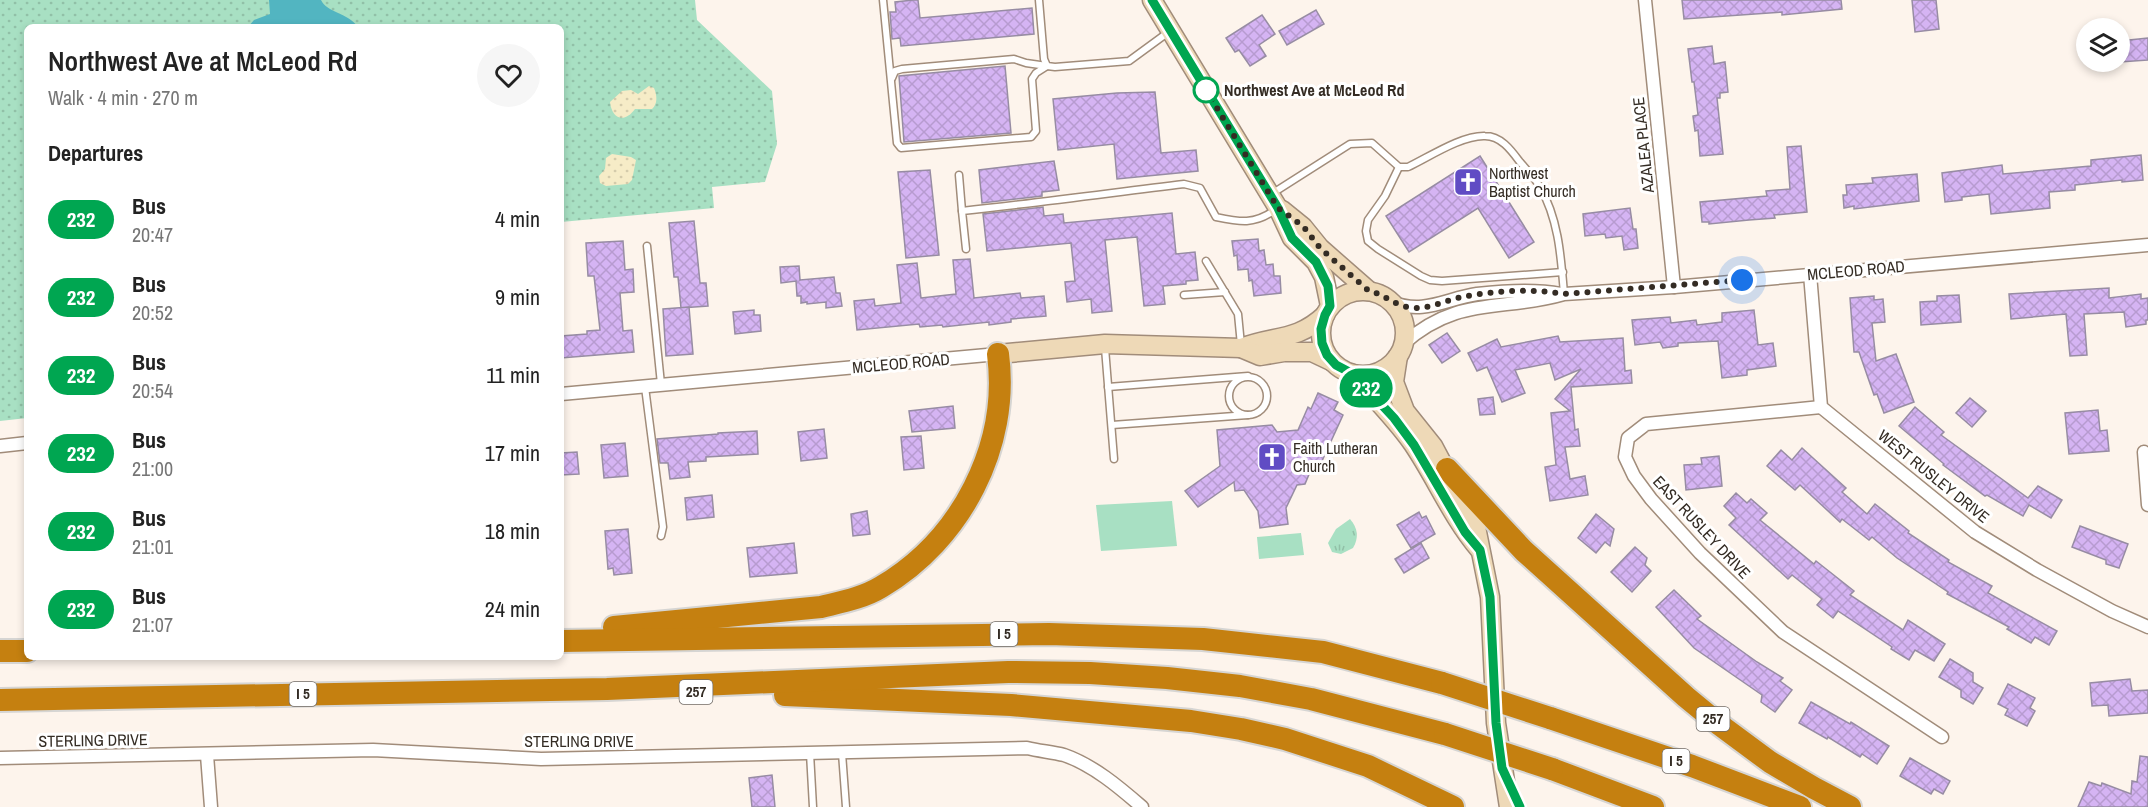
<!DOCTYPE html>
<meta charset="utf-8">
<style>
:root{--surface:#fff;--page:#f6f6f6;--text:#222;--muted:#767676}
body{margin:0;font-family:"Archivo Narrow",sans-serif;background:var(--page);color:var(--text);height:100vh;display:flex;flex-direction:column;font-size:22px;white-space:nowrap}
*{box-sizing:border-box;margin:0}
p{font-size:20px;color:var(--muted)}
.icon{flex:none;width:33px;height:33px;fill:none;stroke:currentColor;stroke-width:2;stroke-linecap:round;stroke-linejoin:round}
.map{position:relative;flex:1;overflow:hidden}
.details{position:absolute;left:24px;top:24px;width:540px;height:636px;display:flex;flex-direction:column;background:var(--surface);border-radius:9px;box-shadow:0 3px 9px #0003}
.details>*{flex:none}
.badge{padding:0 12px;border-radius:20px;font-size:21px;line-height:39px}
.controls{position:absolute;left:2076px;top:18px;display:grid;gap:12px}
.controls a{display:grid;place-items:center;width:54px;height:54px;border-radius:50%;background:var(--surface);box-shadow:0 3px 9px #0003;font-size:30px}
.you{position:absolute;width:30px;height:30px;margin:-15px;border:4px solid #fff;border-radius:50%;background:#1a73e8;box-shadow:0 0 0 9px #1a73e833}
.map>.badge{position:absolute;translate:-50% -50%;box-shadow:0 0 0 3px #fff}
h2{padding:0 24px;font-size:22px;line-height:54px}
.round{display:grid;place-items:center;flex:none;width:63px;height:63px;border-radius:32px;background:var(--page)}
.head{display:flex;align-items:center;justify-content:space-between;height:102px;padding:0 24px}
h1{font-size:28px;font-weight:600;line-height:45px}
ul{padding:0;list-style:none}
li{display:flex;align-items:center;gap:18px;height:78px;padding:0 24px}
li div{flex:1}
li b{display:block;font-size:22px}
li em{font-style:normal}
li .badge{min-width:66px;font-weight:700;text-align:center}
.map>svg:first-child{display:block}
.grass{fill:url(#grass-dots)}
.sand{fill:url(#sand-dots)}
.park{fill:url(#park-tufts)}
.garden{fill:#a8e0c3}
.water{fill:#52b5c1}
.building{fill:url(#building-cross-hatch);stroke:#978ca3;stroke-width:1.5}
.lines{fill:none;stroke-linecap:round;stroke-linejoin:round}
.service-casing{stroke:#a18c7a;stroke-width:9}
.minor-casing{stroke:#a18c7a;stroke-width:15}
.secondary-casing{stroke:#a18c7a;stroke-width:21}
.motorway-casing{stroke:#d6d5d3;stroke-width:26}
.service{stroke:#fff;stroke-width:6}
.minor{stroke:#fff;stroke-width:12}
.secondary{stroke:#eed9b7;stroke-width:18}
.motorway{stroke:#c58010;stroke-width:22}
.motorway-bridge-casing{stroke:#d6d5d3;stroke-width:26;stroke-linecap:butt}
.motorway-bridge{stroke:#c58010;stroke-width:22}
.line-casing{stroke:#fff;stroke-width:14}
.line{stroke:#00a651;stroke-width:9}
.walk{stroke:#342c24;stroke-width:6;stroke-dasharray:0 10.8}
.stop-dot{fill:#fff;stroke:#00a651;stroke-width:3}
.labels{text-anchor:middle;stroke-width:6;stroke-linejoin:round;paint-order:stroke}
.shield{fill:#fff;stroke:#716b66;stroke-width:1.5}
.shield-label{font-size:15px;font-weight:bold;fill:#342c24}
.stop-label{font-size:16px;font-weight:bold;fill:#342c24;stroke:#fff;text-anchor:start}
.street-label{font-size:16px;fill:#342c24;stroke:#fff}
.poi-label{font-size:16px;fill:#342c24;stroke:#fff;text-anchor:start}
</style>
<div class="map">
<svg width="2148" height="807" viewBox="0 0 2148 807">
<defs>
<pattern id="grass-dots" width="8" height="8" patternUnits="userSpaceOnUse" patternTransform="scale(1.5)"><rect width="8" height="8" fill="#a8e0c3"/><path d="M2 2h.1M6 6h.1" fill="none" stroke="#91c0a7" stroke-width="1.8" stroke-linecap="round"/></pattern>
<pattern id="sand-dots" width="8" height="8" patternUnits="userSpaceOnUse" patternTransform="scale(1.5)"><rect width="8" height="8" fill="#f6ecc7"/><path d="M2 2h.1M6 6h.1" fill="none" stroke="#d4cbab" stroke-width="1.8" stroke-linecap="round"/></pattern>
<pattern id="park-tufts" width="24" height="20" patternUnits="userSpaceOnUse" patternTransform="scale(1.5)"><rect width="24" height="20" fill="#a8e0c3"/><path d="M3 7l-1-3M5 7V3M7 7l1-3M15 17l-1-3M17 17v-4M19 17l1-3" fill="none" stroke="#91c0a7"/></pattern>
<pattern id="building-cross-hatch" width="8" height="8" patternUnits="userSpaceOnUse" patternTransform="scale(1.5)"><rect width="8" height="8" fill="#d5b4f3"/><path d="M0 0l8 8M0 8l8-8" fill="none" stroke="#b79bd0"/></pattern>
</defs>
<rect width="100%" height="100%" fill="#fdf4ec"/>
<polygon class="grass" points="0,0 695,0 697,20 772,91 777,144 765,182 712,187 714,208 561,222 561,27 27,27 27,418 0,421"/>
<g class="sand">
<path d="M 649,86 L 654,88 C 657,95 658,104 652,109 L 635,109 C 625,123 612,120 610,102 L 622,91 L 631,90 L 638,94 Z"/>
<polygon points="612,154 631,157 636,160 632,180 628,184 606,186 600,183 599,176 605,169 606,158"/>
</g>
<path class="park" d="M 1350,519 C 1358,528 1359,538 1353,548 L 1341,554 L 1332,552 L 1328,543 L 1336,529 Z"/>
<g class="garden">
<polygon points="1172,501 1177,546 1101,551 1096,505"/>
<polygon points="1301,533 1304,555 1259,559 1257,537"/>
</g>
<path class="water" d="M 269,0 L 321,0 C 327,13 347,12 358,27 L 248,27 L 254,20 L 270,14 Z"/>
<g class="building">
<polygon points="913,0 918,0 920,18 1032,8 1034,34 901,46 900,38 892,39 890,12 896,12 895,2"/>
<polygon points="1682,0 1841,0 1842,9 1782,15 1782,12 1684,19"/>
<polygon points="1912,0 1936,0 1939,29 1915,32"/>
<polygon points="1316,10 1324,24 1287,45 1279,31"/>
<polygon points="1262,15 1275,34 1259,45 1266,56 1250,66 1239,50 1235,52 1226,38"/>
<polygon points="2148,38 2148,60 2120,62 2120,41"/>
<polygon points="1712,46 1714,64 1725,62 1728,92 1720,93 1720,98 1717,98 1723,154 1700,156 1698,130 1695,131 1693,116 1698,115 1694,82 1692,82 1688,49"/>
<polygon points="1005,66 1011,133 904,142 899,76"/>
<polygon points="1155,92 1161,153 1196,150 1198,171 1117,179 1114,144 1058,150 1053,99 1117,93"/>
<polygon points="1801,146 1807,212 1774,215 1775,218 1749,220 1709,224 1709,222 1702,222 1700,202 1767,196 1766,191 1790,189 1787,147"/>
<polygon points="2141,155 2143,180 2122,182 2122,180 2075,185 2075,190 2049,192 2050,208 1991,214 1989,194 1962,197 1962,200 1945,202 1942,173 2002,165 2003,174 2091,166 2091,160"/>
<polygon points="1480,156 1534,242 1509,258 1478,208 1409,252 1386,216"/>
<polygon points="1054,161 1059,190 1042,192 1042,196 982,203 979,170"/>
<polygon points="930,170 939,255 906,258 898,172"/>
<polygon points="1917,174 1919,201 1854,209 1854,206 1844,208 1843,195 1847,195 1846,185 1873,183 1872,178"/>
<polygon points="1043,207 1044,216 1063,214 1064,223 1172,213 1176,254 1195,252 1198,280 1186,281 1186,284 1163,286 1165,304 1144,306 1137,237 1105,240 1112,311 1092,313 1091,299 1067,302 1065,282 1075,281 1071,243 987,251 983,214"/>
<polygon points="1630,208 1633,229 1636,229 1638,248 1624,250 1622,236 1606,238 1605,234 1585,236 1583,214"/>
<polygon points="694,221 700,283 706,283 708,306 681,308 678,277 674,277 669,223"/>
<polygon points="1258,239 1259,251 1264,250 1266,265 1273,264 1274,276 1280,276 1281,293 1254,296 1252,280 1249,281 1248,269 1238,270 1237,255 1234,256 1232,241"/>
<polygon points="623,241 625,270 633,269 634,292 620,293 623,331 632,330 634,352 561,358 561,336 587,334 587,331 600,330 594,276 588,276 586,243"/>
<polygon points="970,259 974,298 1020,293 1021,298 1044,296 1046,316 1011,319 1011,322 989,325 989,322 943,327 942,325 920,327 919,324 857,330 854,301 874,299 875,306 901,303 897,265 917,263 921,298 956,294 953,260"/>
<polygon points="799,266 800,280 834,277 836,293 840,293 842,306 826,308 826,302 807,304 807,302 801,303 801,296 797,296 796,281 781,283 780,267"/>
<polygon points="2109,288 2109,298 2141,294 2141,299 2148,298 2148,320 2146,320 2146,324 2126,327 2124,312 2084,314 2087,355 2070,356 2066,314 2011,319 2009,294"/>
<polygon points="1959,295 1961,322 1921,325 1920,302 1937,301 1937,296"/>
<polygon points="1874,296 1874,300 1883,299 1885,322 1872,323 1876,361 1896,354 1914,402 1884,413 1877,394 1874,395 1859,352 1854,352 1850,298"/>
<polygon points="689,307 693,354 666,356 663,309"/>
<polygon points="754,310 754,315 760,315 761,331 735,334 733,312"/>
<polygon points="1754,310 1758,345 1773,343 1776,366 1747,370 1747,375 1722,378 1718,341 1678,343 1678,346 1663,348 1660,342 1635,345 1632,320 1670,317 1671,323 1696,320 1697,325 1722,322 1722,313"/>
<polygon points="1447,333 1460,351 1442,363 1429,345"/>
<polygon points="1558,336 1560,342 1623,338 1625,371 1631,370 1632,383 1571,387 1575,430 1578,429 1580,446 1565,447 1570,479 1585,476 1588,495 1550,501 1545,467 1556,465 1551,413 1570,411 1555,399 1581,369 1555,380 1550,363 1515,370 1525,393 1502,402 1487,367 1477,371 1468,353 1497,339 1501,347"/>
<polygon points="1318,393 1338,402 1334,410 1343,415 1316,474 1310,472 1305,484 1297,485 1286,508 1288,524 1260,528 1258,511 1244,490 1235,491 1234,482 1198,507 1185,491 1220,466 1217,430 1272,425 1277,432 1298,430 1308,407 1311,409"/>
<polygon points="1493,397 1495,414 1480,415 1478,399"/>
<polygon points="1970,398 1986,411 1972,427 1956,413"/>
<polygon points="953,406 955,428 912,432 909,411"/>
<polygon points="1915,407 1944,432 1941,435 2028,498 2038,486 2062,500 2051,518 2029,505 2023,516 1987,495 1985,496 1943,465 1944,464 1899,426"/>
<polygon points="2098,410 2100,431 2107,430 2109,451 2069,454 2065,413"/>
<polygon points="824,429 827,458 801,461 798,432"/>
<polygon points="757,431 758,454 706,457 706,461 688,462 690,477 670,479 668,463 660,463 657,439 718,434 718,433"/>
<polygon points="921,436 924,468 904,470 901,437"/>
<polygon points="625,443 628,476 604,478 601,445"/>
<polygon points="1802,448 1846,488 1842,492 1867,514 1875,504 1909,531 1908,533 1949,560 1948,562 1992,586 1988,593 2057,631 2049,645 2035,637 2031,643 2007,629 2009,627 1947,594 1948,592 1897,558 1872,537 1869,540 1842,519 1840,522 1800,485 1795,490 1767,466 1781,450 1792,460"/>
<polygon points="577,452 579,474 561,475 561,453"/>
<polygon points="1719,456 1722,486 1686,490 1684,465 1702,464 1701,458"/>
<polygon points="1736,493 1747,503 1751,499 1767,513 1760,520 1814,564 1816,561 1854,591 1850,595 1903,630 1908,620 1945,644 1934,661 1915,650 1909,660 1891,649 1892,647 1838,611 1833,618 1817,605 1822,599 1792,575 1788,579 1729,525 1736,518 1724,506"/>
<polygon points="712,495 714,517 687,520 685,498"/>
<polygon points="867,511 870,534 853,536 851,514"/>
<polygon points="1419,512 1422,518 1426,516 1435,534 1411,548 1397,525"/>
<polygon points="1596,514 1614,529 1610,546 1605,542 1596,553 1578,538"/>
<polygon points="2080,526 2128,544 2119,568 2106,564 2106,560 2072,547"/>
<polygon points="628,529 632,573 614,575 613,568 608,569 605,531"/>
<polygon points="794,543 797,573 750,577 747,548"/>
<polygon points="1421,543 1429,558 1404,573 1395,559"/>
<polygon points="1635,547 1647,558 1645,565 1651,571 1632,592 1611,572"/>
<polygon points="1674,590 1701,616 1697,619 1757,662 1783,678 1780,681 1792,690 1775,712 1761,702 1762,695 1694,648 1656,607"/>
<polygon points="1950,659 1973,673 1973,682 1983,688 1973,704 1961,697 1961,690 1939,677"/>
<polygon points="2130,679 2132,691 2148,690 2148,713 2109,716 2108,705 2092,706 2090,683"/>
<polygon points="2008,684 2035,698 2030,708 2035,711 2027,726 2005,715 2008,709 1998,704"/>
<polygon points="1811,702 1850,724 1851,722 1889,746 1877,764 1862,754 1860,757 1828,737 1827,739 1799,723"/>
<polygon points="2140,756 2148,757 2148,807 2078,807 2089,782 2101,786 2102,783 2131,794 2132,781 2137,782"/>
<polygon points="1910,758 1950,781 1943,794 1934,789 1931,794 1900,776"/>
<polygon points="772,775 775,807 752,807 749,778"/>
</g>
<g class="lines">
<g class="service-casing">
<g id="service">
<polyline points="883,0 897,143 901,148 1031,137 1036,131 1032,79 1036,73 1047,66"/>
<polyline points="1039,0 1044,59 1047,66 1055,67 1129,61 1170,31"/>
<polyline points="892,78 895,71 902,69 1014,59 1026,63 1047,66"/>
<polyline points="1399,167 1385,196 1368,220 1366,231 1368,241 1378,249 1421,276 1430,280 1442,281 1563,272"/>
<polyline points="959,175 962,211"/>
<path d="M 1273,193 L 1350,144 L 1372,143 L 1399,167 L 1408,167 C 1429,157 1462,135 1485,136 C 1501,136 1511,150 1520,162 C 1527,170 1535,178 1540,187 C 1559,220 1561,258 1564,294"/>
<polyline points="647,246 661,384"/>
<path d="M 966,249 L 962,211 C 1037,203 1110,193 1184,184 L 1200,188 L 1216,217 C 1240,222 1254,225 1275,210"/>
<polyline points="1206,261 1238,314 1241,345"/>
<polyline points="1184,295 1225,292"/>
<polyline points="1105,348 1114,459"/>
<circle cx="1248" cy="396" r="19"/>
<polyline points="645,387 663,527 661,536"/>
<polyline points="1108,387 1248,376"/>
<polyline points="1112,425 1248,415"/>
<polyline points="810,753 813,807"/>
<polyline points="842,753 846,807"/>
</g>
</g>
<g class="minor-casing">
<g id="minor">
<polyline points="1645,0 1674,287"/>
<polyline points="1810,274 1821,407 1975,532 2037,570 2112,611 2148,627"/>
<path d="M 1391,302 C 1424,315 1445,299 1477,294 C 1504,291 1535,289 1561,294"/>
<path d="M 1403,344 C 1458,295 1502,312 1564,294 L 1674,287 L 2148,245"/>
<polyline points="561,394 998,354"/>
<polyline points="1821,407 1646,424 1628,438 1625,457 1634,476 1651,499 1700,553 1783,632 1942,737"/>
<polyline points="0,446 27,443"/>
<polyline points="2144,452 2148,505"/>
<polyline points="207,755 211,807"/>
<path d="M 0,758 L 373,750 L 541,759 L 1027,748 C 1039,751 1052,752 1064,755 C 1093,765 1119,787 1142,807"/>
</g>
</g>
<g class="secondary-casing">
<g id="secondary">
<polyline points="1152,0 1278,208 1292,238 1316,262 1324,277 1330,306"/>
<polyline points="1282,210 1303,227 1320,248 1369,291"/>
<circle cx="1363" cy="333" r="42"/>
<path d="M 1241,348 C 1274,335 1296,342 1325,315"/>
<polyline points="998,354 1105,344 1241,348 1260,356 1284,352 1312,352 1331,361"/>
<polyline points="1398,356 1394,382 1405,411 1433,446 1476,527 1490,597 1496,723 1509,807"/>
<path d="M 1353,374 C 1373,397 1395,418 1413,444 C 1436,478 1452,517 1479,549"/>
</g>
</g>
<g class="motorway-casing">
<g id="motorway">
<polyline points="1447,469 1524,551 1686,697 1720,725 1770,762 1814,788 1850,807"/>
<path d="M 614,627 L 821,607 C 841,602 863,598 881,587 C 961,540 1010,446 998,354"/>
<polyline points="561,641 1049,634 1203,639 1323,652 1442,683"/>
<polyline points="0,651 27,651"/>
<polyline points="785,695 1011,705 1191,721 1241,729 1285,739 1368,766 1453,807"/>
<polyline points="0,700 607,689 1008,672 1090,673 1167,678 1240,686 1311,699 1445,734"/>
<polyline points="1550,718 1692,766 1800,807"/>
<polyline points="1552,769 1653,807"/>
</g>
</g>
<use href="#service" class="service"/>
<use href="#minor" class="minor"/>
<use href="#secondary" class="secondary"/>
<use href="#motorway" class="motorway"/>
<g class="motorway-bridge-casing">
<g id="motorway-bridge">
<polyline points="1442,683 1550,718"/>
<polyline points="1445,734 1552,769"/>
</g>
</g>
<use href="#motorway-bridge" class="motorway-bridge"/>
</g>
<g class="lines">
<g class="line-casing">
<polyline id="line" points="1152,0 1278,208 1292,238 1316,262 1328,286 1330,306 1325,315 1321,329 1322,343 1327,355 1336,365 1353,374 1394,418 1414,445 1465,532 1480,550 1490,597 1496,723 1502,768 1520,807"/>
</g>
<use href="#line" class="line"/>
<path class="walk" d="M 1206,90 L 1278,208 L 1303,226 L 1320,248 L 1369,291 C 1384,294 1395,306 1412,308 C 1428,309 1442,302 1457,298 C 1491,291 1531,288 1564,294 L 1742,280"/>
</g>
<defs>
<g id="church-square" transform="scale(1.5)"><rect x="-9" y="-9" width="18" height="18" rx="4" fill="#604cc4" stroke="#fff"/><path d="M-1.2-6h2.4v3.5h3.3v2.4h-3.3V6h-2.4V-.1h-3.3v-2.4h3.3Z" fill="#fff"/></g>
</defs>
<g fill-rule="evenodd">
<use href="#church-square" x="1468" y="182"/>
<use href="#church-square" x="1272" y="457"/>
</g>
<circle class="stop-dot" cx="1206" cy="90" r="12"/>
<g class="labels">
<g class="shield">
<rect x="990.5" y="622" width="27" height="24" rx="4.5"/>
<rect x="679.5" y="680" width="33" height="24" rx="4.5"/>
<rect x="289.5" y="682" width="27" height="24" rx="4.5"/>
<rect x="1696.5" y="707" width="33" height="24" rx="4.5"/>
<rect x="1662.5" y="749" width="27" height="24" rx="4.5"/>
</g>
<g class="shield-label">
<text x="1004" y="639">I 5</text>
<text x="696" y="697">257</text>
<text x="303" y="699">I 5</text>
<text x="1713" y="724">257</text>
<text x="1676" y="766">I 5</text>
</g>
<g class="stop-label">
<text x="1224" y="96">Northwest Ave at McLeod Rd</text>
</g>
<g class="street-label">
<text transform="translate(1643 145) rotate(-96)" y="6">AZALEA PLACE</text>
<text transform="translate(1856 270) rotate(-5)" y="6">MCLEOD ROAD</text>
<text transform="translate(901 363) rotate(-5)" y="6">MCLEOD ROAD</text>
<text transform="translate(1934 476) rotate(39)" y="6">WEST RUSLEY DRIVE</text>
<text transform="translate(1702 527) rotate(47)" y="6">EAST RUSLEY DRIVE</text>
<text transform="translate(93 740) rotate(-1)" y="6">STERLING DRIVE</text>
<text x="579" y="747">STERLING DRIVE</text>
</g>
<g class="poi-label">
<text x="1489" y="179">Northwest<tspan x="1489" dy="18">Baptist Church</tspan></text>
<text x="1293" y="454">Faith Lutheran<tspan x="1293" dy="18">Church</tspan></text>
</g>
</g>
</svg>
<div class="controls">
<a><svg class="icon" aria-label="layers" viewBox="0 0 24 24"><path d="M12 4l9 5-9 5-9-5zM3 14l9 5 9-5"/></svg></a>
</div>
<div class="you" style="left:1742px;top:280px"></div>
<b class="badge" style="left:1366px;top:388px;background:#00a651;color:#fff">232</b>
<section class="details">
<div class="head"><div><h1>Northwest Ave at McLeod Rd</h1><p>Walk · 4 min · 270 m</p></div><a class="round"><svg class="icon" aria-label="heart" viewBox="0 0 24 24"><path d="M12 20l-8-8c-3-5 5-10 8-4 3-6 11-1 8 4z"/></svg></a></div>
<h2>Departures</h2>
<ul>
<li><span class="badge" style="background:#00a651;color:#fff">232</span><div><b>Bus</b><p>20:47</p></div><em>4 min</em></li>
<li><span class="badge" style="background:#00a651;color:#fff">232</span><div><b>Bus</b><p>20:52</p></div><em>9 min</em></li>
<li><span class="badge" style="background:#00a651;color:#fff">232</span><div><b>Bus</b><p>20:54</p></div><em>11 min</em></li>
<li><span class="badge" style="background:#00a651;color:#fff">232</span><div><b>Bus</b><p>21:00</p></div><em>17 min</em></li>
<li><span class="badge" style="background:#00a651;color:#fff">232</span><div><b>Bus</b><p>21:01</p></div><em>18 min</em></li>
<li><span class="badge" style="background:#00a651;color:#fff">232</span><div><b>Bus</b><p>21:07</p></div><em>24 min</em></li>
</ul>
</section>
</div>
